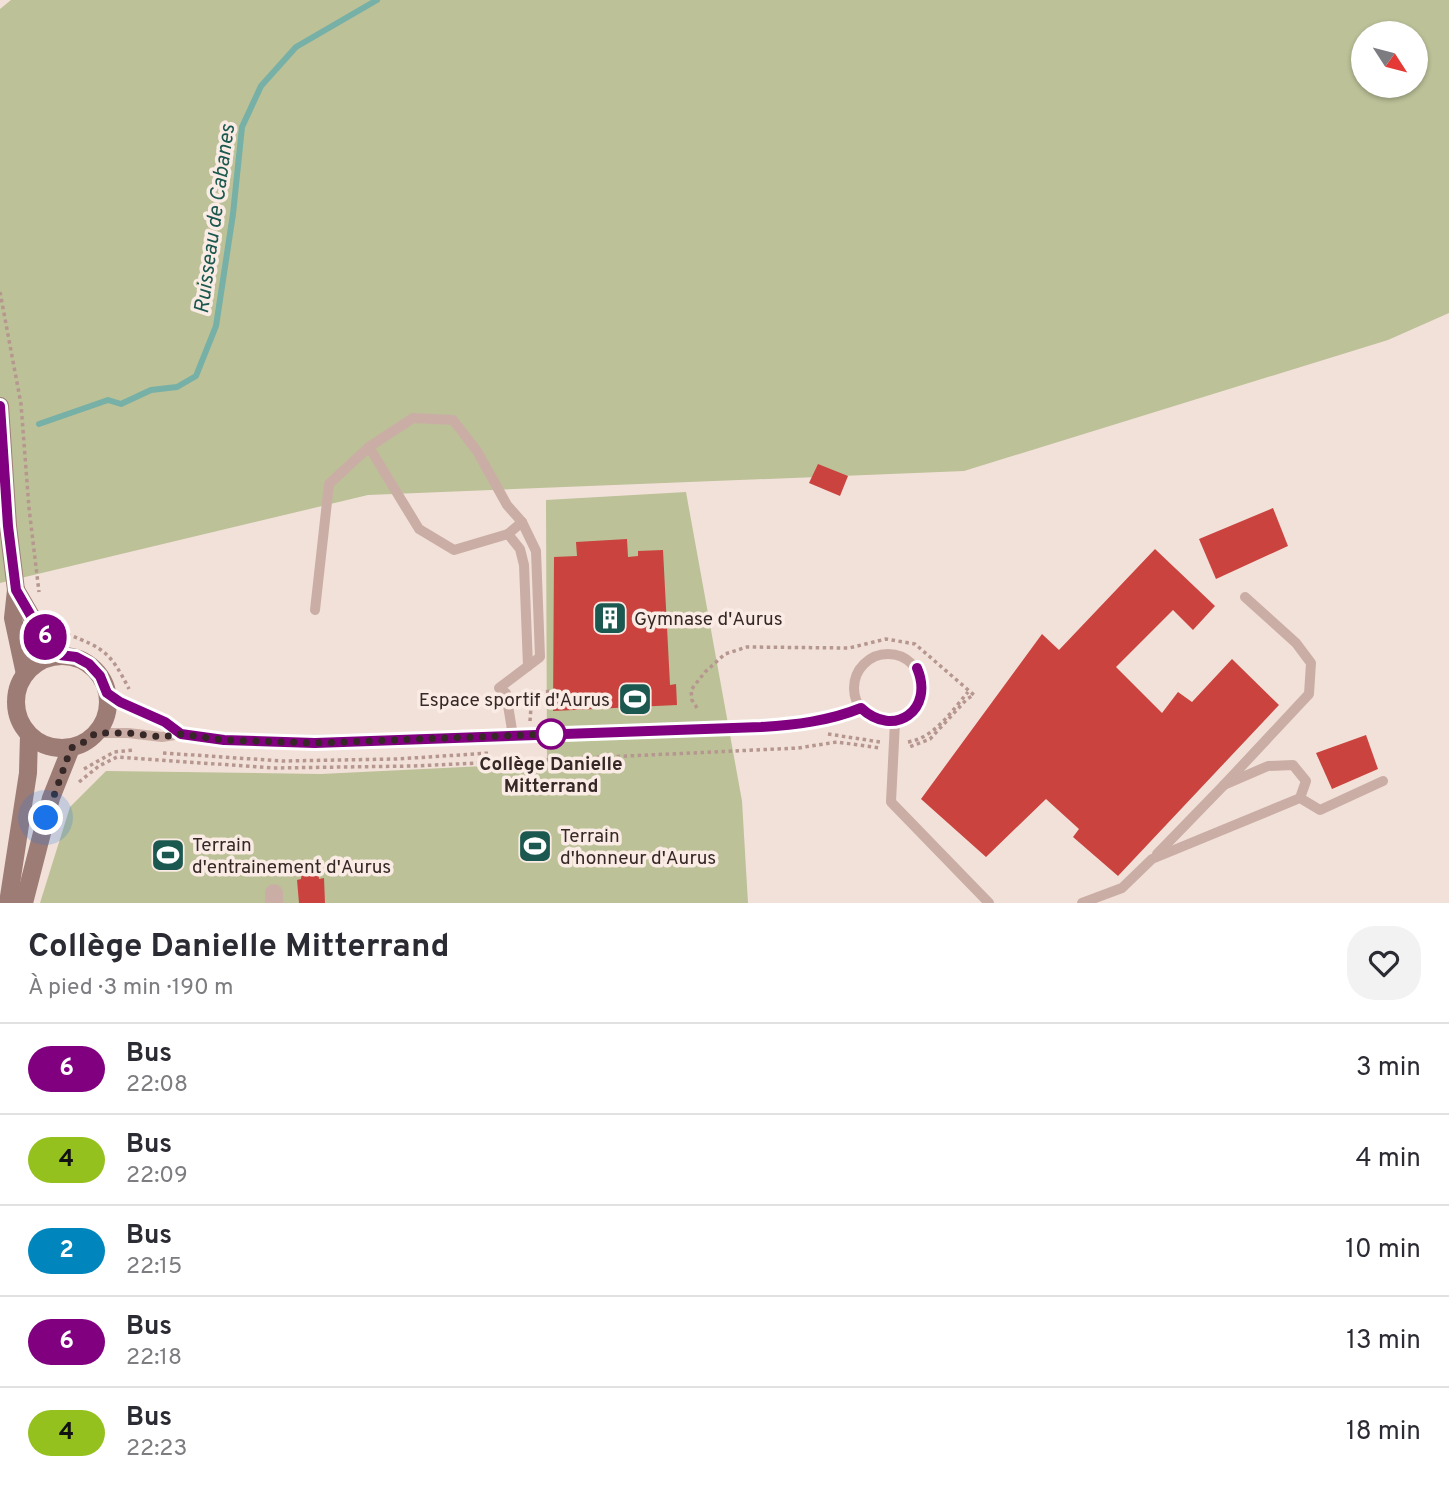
<!DOCTYPE html>
<html lang="fr">
<meta charset="utf-8">
<style>
:root{--surface:#fff;--page:#f2f2f3;--text:#2b2b33;--muted:#7c7c81;--line:#e1e1e2}
body{margin:0;font-family:Overpass,sans-serif;background:var(--page);color:var(--text);height:100vh;display:flex;flex-direction:column;font-size:26px;white-space:nowrap}
*{box-sizing:border-box;margin:0}
p{font-size:23px;color:var(--muted)}
.icon{flex:none;width:38px;height:38px;fill:none;stroke:currentColor;stroke-width:2;stroke-linecap:round;stroke-linejoin:round}
.map{position:relative;height:903px;overflow:hidden}
.drawer{display:flex;flex-direction:column;background:var(--surface);flex:1}
.drawer>*{flex:none}
.badge{padding:0 14px;border-radius:23px;font-size:24px;line-height:46px}
.needle{width:46px;rotate:126deg}
.tools{position:absolute;left:1351px;top:21px;display:grid;gap:14px}
.tools a{display:grid;place-items:center;width:77px;height:77px;border-radius:50%;background:var(--surface);box-shadow:0 2px 5px #0004;font-size:35px}
.you{position:absolute;width:35px;height:35px;margin:-18px;border:5px solid #fff;border-radius:50%;background:#1a73e8;box-shadow:0 0 0 10px #1a73e833}
.map>.badge{position:absolute;translate:-50% -50%;box-shadow:0 0 0 4px #fff}
.round{display:grid;place-items:center;flex:none;width:74px;height:74px;border-radius:28px;background:var(--page)}
.head{display:flex;align-items:center;justify-content:space-between;height:119px;padding:0 28px}
h1{font-size:33px;font-weight:700;line-height:52px}
ul{padding:0;list-style:none}
li{display:flex;align-items:center;gap:21px;height:91px;padding:0 28px;border-top:2px solid var(--line)}
li div{flex:1}
li b{display:block;font-size:26px}
li em{font-style:normal}
li .badge{min-width:77px;font-weight:700;text-align:center}
.map>svg:first-child{display:block}
.green{fill:#bcc198;fill-rule:evenodd}
.lines{fill:none;stroke-linecap:round;stroke-linejoin:round}
.stream{stroke:#77b0a6;stroke-width:6}
.building{fill:#ca433f}
.path{stroke:#b6978f;stroke-width:3.5;stroke-dasharray:3.5 3.5;stroke-linecap:butt}
.service{stroke:#caaea5;stroke-width:10}
.minor{stroke:#caaea5;stroke-width:18}
.secondary{stroke:#9e7c76;stroke-width:18}
.line-casing{stroke:#fff;stroke-width:16}
.line{stroke:#800080;stroke-width:10}
.walk{stroke:#352826;stroke-width:7;stroke-dasharray:0 12.6}
.stop-dot{fill:#fff;stroke:#800080;stroke-width:3.5}
.labels{text-anchor:middle;stroke-width:7;stroke-linejoin:round;paint-order:stroke}
.poi-label{font-size:19px;fill:#352826;stroke:#faece5;text-anchor:start}
.stop-label{font-size:19px;font-weight:bold;fill:#352826;stroke:#faece5}
.water-label{font-size:21px;font-style:italic;fill:#1b584f;stroke:#faece5}
</style>
<div class="map">
<svg width="1449" height="903" viewBox="0 0 1449 903">
<rect width="100%" height="100%" fill="#f2e1d9"/>
<g class="green">
<path d="M 11,0 L 1449,0 L 1449,313 L 1388,340 L 964,471 L 368,495 L 0,583 L 0,9 ZM 1363,33 L 1416,33 L 1416,86 L 1363,86 Z"/>
<polygon points="686,492 742,801 748,903 40,903 70,807 106,771 321,774 547,763 546,500"/>
</g>
<g class="lines">
<polyline class="stream" points="39,424 108,400 121,404 151,390 177,387 196,376 216,326 233,214 242,127 261,86 296,47 377,0"/>
</g>
<g class="building">
<polygon points="818,464 848,476 840,496 809,483"/>
<polygon points="1273,508 1288,546 1216,579 1199,539"/>
<polygon points="627,539 628,557 638,556 638,551 663,550 670,685 676,684 677,705 553,711 554,557 577,556 576,542"/>
<polygon points="1155,549 1215,606 1193,630 1173,610 1116,667 1162,713 1178,692 1192,702 1232,659 1279,705 1118,876 1073,837 1079,829 1046,799 986,857 921,799 1042,634 1059,650"/>
<polygon points="1366,735 1378,769 1332,789 1316,753"/>
<polygon points="318,870 319,879 324,878 325,903 299,903 297,880 301,879 302,872"/>
</g>
<g class="lines">
<g class="path">
<polyline points="0,292 21,404 29,508 39,592"/>
<path d="M 67,634 C 104,648 111,653 129,689"/>
<polyline points="697,708 692,700 691,690 705,672 725,654 747,647 849,648 886,639 915,644 974,695 967,699 930,739 909,747"/>
<polyline points="530,721 532,693 553,691"/>
<polyline points="828,734 880,742"/>
<path d="M 908,742 C 934,738 952,711 968,692"/>
<polyline points="163,753 282,761 397,759 490,753"/>
<polyline points="84,769 114,752 134,750"/>
<polyline points="79,782 99,766 117,757 273,768 414,766 798,748 837,742 880,748"/>
</g>
<g class="service">
<polyline points="369,447 419,529 454,550 508,534 522,522"/>
<polyline points="508,534 520,549 524,565 528,666"/>
<polyline points="315,610 329,484 369,447 413,418 453,420 477,451 507,505 522,522 536,551 540,657 499,688 506,693 513,736"/>
<circle cx="888" cy="688" r="34"/>
<path d="M 107,693 C 131,709 158,717 181,734"/>
<polyline points="895,722 891,802 989,903"/>
<polyline points="96,733 128,733 162,737 181,734 224,740 315,743 786,726 841,716 861,708"/>
<polyline points="1224,785 1309,694 1311,663 1296,643 1245,597"/>
<polyline points="1157,854 1224,785 1268,766 1293,765 1306,781 1300,798"/>
<polyline points="1082,903 1122,888 1152,859 1300,798 1320,810 1383,781"/>
</g>
<polyline class="minor" points="274,903 274,893"/>
<g class="secondary">
<polyline points="0,406 8,526 16,590 13,618 25,674"/>
<polyline points="16,590 38,628 60,655"/>
<circle cx="62" cy="702" r="46"/>
<polyline points="8,903 28,773 29,735"/>
<polyline points="24,903 51,798 71,748"/>
</g>
</g>
<g class="lines">
<g class="line-casing">
<path id="line" d="M 0,406 L 8,526 L 16,590 L 38,628 L 60,655 L 76,657 L 89,664 L 100,676 L 107,693 L 120,702 L 165,722 L 181,734 L 224,740 L 315,743 L 761,727 C 795,725 829,721 861,708 C 894,739 935,710 917,668"/>
</g>
<use href="#line" class="line"/>
<polyline class="walk" points="46,818 71,748 80,745 96,733 128,733 162,737 181,734 224,740 315,743 553,734 551,734"/>
</g>
<defs>
<g id="building-square" transform="scale(1.75)"><rect x="-9" y="-9" width="18" height="18" rx="4" fill="#1b584f" stroke="#faece5"/><path d="M-4-6H4V6H1V3H-1V6H-4ZM-2.5-4.3h1.7v1.8h-1.7ZM.8-4.3h1.7v1.8H.8ZM-2.5-1h1.7V.8h-1.7ZM.8-1h1.7V.8H.8Z" fill="#fff"/></g>
<g id="stadium-square" transform="scale(1.75)"><rect x="-9" y="-9" width="18" height="18" rx="4" fill="#1b584f" stroke="#faece5"/><path d="M0-5a6.5 5 0 1 0 0 10a6.5 5 0 1 0 0-10ZM-3.5-1.8h7v3.6h-7Z" fill="#fff"/></g>
</defs>
<g fill-rule="evenodd">
<use href="#building-square" x="610" y="618"/>
<use href="#stadium-square" x="635" y="699"/>
<use href="#stadium-square" x="535" y="846"/>
<use href="#stadium-square" x="168" y="855"/>
</g>
<circle class="stop-dot" cx="551" cy="734" r="14"/>
<g class="labels">
<g class="poi-label">
<text x="634" y="625">Gymnase d'Aurus</text>
<text x="610" y="706" text-anchor="end">Espace sportif d'Aurus</text>
<text x="560" y="842">Terrain<tspan x="560" dy="22">d'honneur d'Aurus</tspan></text>
<text x="192" y="851">Terrain<tspan x="192" dy="22">d'entrainement d'Aurus</tspan></text>
</g>
<g class="stop-label">
<text x="551" y="770">Collège Danielle<tspan x="551" dy="22">Mitterrand</tspan></text>
</g>
<g class="water-label">
<text transform="translate(214 219) rotate(-82)" y="7">Ruisseau de Cabanes</text>
</g>
</g>
</svg>
<div class="tools">
<a><svg class="needle" viewBox="-14 -14 28 28"><path d="M0-13l5 13h-10z" fill="#e53935"/><path d="M0 13l5-13h-10z" fill="#7c7c81"/></svg></a>
</div>
<div class="you" style="left:46px;top:818px"></div>
<b class="badge" style="left:45px;top:637px;background:#800080;color:#fff">6</b>
</div>
<section class="drawer">
<div class="head"><div><h1>Collège Danielle Mitterrand</h1><p>À pied · 3 min · 190 m</p></div><a class="round"><svg class="icon" aria-label="heart" viewBox="0 0 24 24"><path d="M12 20l-8-8c-3-5 5-10 8-4 3-6 11-1 8 4z"/></svg></a></div>
<ul>
<li><span class="badge" style="background:#800080;color:#fff">6</span><div><b>Bus</b><p>22:08</p></div><em>3 min</em></li>
<li><span class="badge" style="background:#95c11f;color:#111">4</span><div><b>Bus</b><p>22:09</p></div><em>4 min</em></li>
<li><span class="badge" style="background:#0086bd;color:#fff">2</span><div><b>Bus</b><p>22:15</p></div><em>10 min</em></li>
<li><span class="badge" style="background:#800080;color:#fff">6</span><div><b>Bus</b><p>22:18</p></div><em>13 min</em></li>
<li><span class="badge" style="background:#95c11f;color:#111">4</span><div><b>Bus</b><p>22:23</p></div><em>18 min</em></li>
</ul>
</section>
